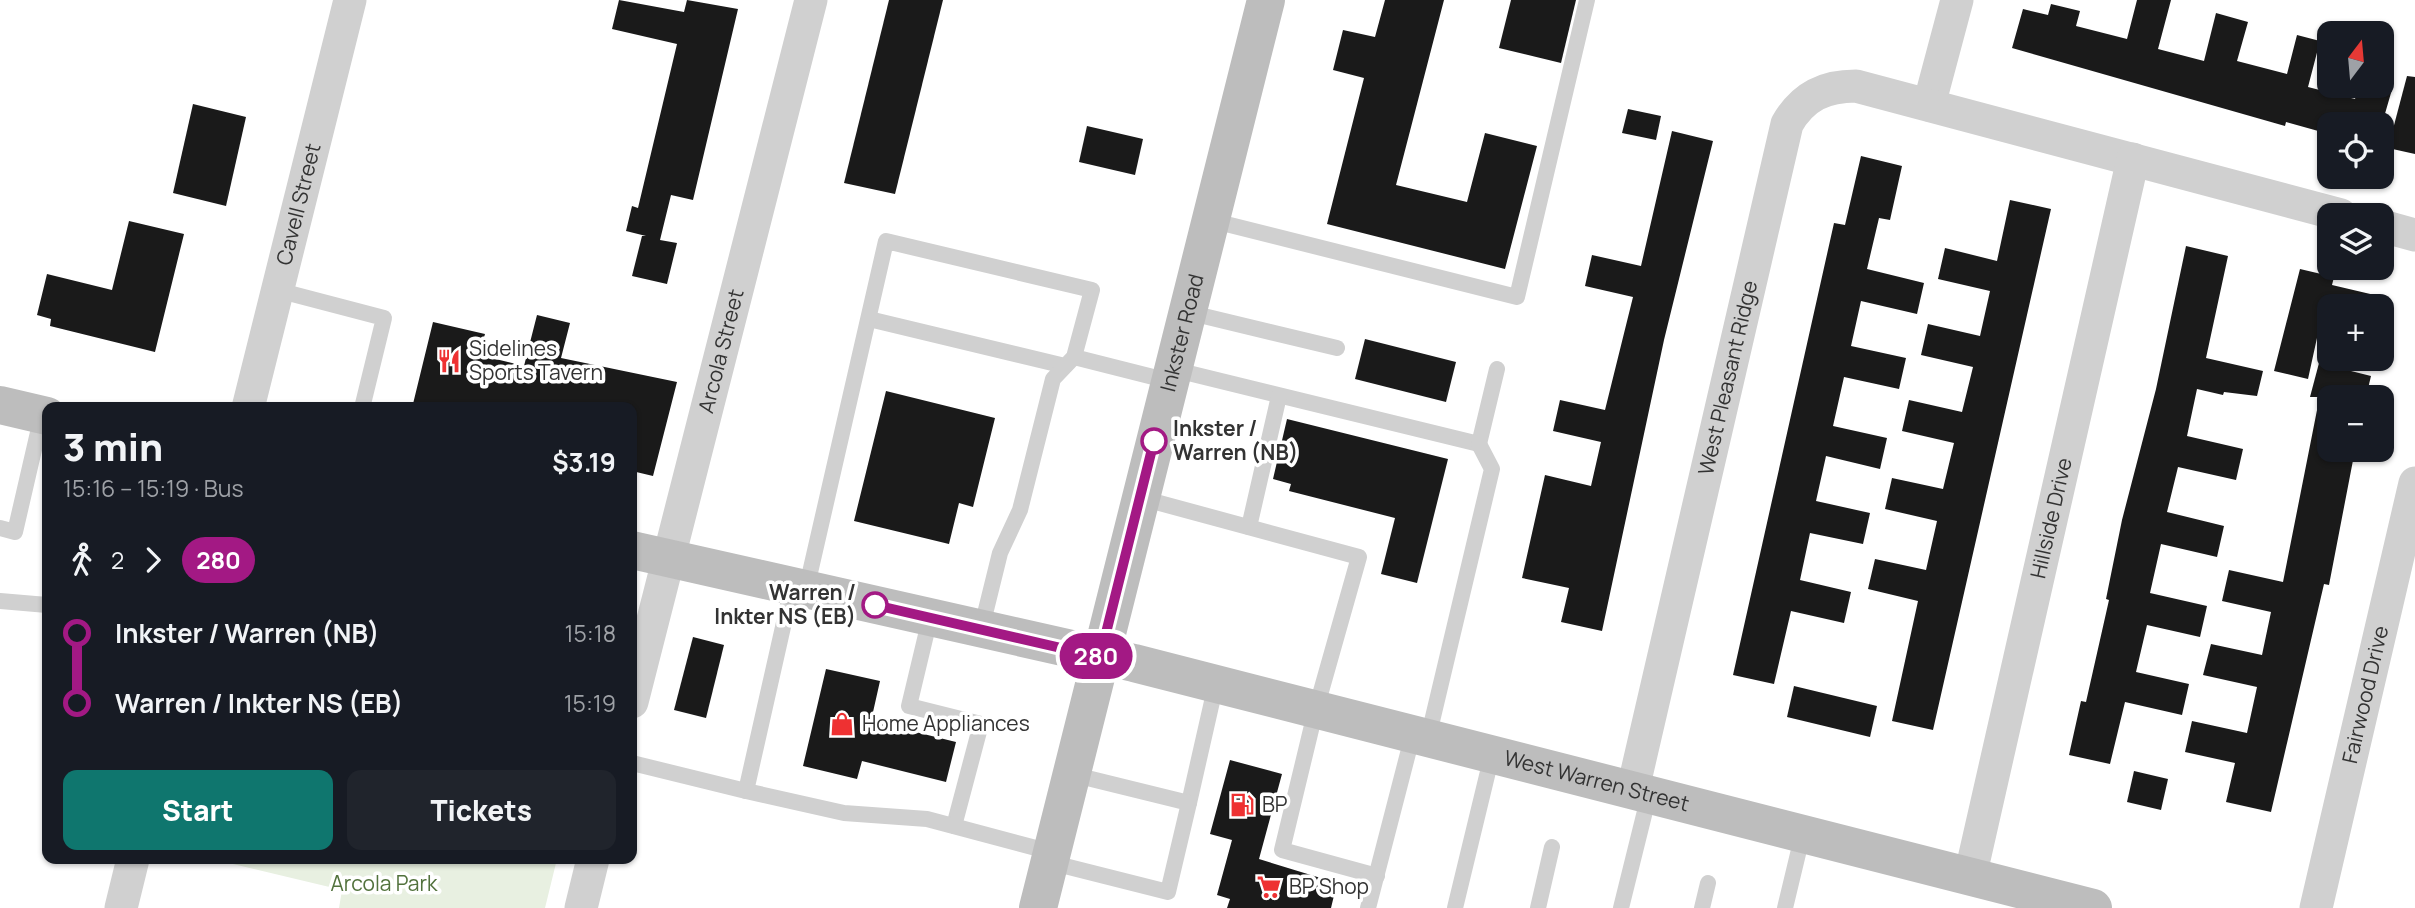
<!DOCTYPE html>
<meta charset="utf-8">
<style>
:root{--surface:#171b24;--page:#20242c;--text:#f1f3f6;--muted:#9ea1a6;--accent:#0f766e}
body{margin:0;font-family:Manrope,sans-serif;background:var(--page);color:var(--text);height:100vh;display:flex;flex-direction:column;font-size:26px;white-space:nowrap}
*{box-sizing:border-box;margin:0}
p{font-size:23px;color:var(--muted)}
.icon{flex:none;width:38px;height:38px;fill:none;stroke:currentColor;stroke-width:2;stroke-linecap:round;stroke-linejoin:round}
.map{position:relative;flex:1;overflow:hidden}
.side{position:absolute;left:42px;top:402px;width:595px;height:462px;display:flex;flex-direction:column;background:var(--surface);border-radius:14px;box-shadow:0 2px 5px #0004}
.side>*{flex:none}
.badge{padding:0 14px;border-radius:23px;font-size:24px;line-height:46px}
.needle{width:46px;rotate:16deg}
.buttons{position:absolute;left:2317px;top:21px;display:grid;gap:14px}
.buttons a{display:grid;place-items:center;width:77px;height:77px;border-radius:14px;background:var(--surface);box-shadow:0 2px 5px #0004;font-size:35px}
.map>.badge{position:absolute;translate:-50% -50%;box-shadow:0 0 0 4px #fff}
.legs{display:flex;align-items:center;gap:10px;height:77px;padding:0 21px;font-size:23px}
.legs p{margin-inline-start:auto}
.head{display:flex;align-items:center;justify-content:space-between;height:119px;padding:0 21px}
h1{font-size:38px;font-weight:800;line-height:52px}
.action{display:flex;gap:14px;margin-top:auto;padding:14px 21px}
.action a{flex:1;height:80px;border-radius:14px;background:var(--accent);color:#fff;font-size:28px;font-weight:800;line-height:80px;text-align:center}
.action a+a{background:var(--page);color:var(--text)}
ul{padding:0 21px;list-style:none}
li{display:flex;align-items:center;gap:24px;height:70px;font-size:26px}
li i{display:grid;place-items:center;width:10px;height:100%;margin:0 9px;background:currentColor}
li i::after{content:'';width:18px;height:18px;margin:-9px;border:5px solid;border-radius:50%;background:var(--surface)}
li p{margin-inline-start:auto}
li:first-child i{background:linear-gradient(#0000 50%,currentColor 0)}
li:last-child i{background:linear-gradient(currentColor 50%,#0000 0)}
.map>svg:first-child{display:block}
.green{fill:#e8f0e1}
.building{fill:#1a1a1a}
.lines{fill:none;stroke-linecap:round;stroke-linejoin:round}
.service{stroke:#d0d0d0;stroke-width:16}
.minor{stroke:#d0d0d0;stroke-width:33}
.secondary{stroke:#bdbdbd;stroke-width:38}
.line-1-casing{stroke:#fff;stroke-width:16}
.line-1{stroke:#a31984;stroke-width:10}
.stop-1-dot{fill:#fff;stroke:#a31984;stroke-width:3.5}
.labels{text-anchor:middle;stroke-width:7;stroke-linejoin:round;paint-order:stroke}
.street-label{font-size:21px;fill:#333;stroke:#fff}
.poi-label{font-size:21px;fill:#333;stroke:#fff;text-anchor:start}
.stop-label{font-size:21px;font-weight:bold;fill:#333;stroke:#fff;text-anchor:start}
.park-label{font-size:21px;fill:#52723d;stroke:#fff}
</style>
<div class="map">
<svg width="2415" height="908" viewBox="0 0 2415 908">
<rect width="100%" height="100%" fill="#fff"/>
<polygon class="green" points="212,859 557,859 545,908 339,908 342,890"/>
<g class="building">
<polygon points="619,0 684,12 687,0 738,9 693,200 671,195 660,240 677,243 667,284 632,276 642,236 646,236 626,231 632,206 638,208 677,44 612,29"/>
<polygon points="889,0 943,0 895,194 844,183"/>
<polygon points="1385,0 1444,0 1396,185 1467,202 1485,133 1537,146 1505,269 1327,224 1364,78 1333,70 1343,30 1375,37"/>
<polygon points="1511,0 1576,0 1561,63 1499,48"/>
<polygon points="2137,0 2171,0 2158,49 2204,61 2216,13 2248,22 2237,61 2287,74 2297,35 2320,41 2308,87 2355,99 2359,86 2393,86 2382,124 2329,124 2329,134 2286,122 2285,126 2012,48 2023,9 2048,15 2051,4 2080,11 2076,26 2127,39"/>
<polygon points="2407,76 2415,77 2415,154 2388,148"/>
<polygon points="193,104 246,117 226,206 173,193"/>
<polygon points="1628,109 1661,116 1656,140 1622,133"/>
<polygon points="1087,126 1143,139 1135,175 1079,162"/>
<polygon points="1672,131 1713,141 1664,340 1602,631 1561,622 1569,588 1522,578 1545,475 1591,486 1601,442 1553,431 1560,400 1605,410 1633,297 1585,286 1592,255 1641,266"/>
<polygon points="1861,156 1902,166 1890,220 1879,218 1867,269 1924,283 1917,314 1861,301 1851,346 1906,358 1899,389 1844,377 1833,426 1887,438 1880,469 1826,456 1816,501 1870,513 1863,544 1810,533 1800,580 1851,592 1844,623 1791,611 1774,684 1733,675 1834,223 1845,225"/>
<polygon points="2010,200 2051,209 1933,730 1892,721 1918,601 1868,589 1875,559 1926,570 1937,521 1885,509 1892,478 1943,489 1954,443 1902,431 1909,400 1962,412 1973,367 1921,355 1928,324 1980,336 1990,291 1938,279 1945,248 1997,261"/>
<polygon points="129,221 184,234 155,352 50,326 51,319 37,315 47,274 112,290"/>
<polygon points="2186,246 2228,256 2206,358 2263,371 2257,396 2224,392 2223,395 2197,389 2187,436 2243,449 2236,480 2178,467 2167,512 2224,526 2217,557 2161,544 2150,593 2207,606 2200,637 2147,625 2136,672 2189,684 2182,715 2125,702 2110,764 2069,755 2081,701 2086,702 2109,600 2106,599 2122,520 2156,389"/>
<polygon points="2300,269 2334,277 2332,285 2383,297 2381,306 2324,306 2308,379 2274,371"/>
<polygon points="537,315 570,323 561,358 677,382 653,476 632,471 632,408 412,408 433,322 485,334 479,355 524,366"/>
<polygon points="1365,339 1456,362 1446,402 1355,379"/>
<polygon points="2319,363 2371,376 2366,397 2310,397"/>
<polygon points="886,391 995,418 973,507 959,503 949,544 854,521"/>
<polygon points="2319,400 2329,401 2329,450 2355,450 2329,585 2324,584 2271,812 2226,802 2235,763 2185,752 2192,721 2247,733 2257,687 2203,675 2211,644 2262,655 2271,612 2222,601 2229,570 2283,582"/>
<polygon points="1287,419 1448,459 1417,583 1381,574 1395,518 1289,491 1291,484 1273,479"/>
<polygon points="693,637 724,645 706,718 674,710"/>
<polygon points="826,669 880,681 871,721 956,742 946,782 862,761 857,779 803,766"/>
<polygon points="1794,686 1877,706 1870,737 1787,717"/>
<polygon points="1230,760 1282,774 1259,859 1337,883 1331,908 1227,908 1230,899 1217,895 1232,840 1210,834"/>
<polygon points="2134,771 2168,779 2161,810 2127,802"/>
</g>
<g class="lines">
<g class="service">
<polyline points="1210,220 1517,297 1587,0"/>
<polyline points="277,290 384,318 362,408"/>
<polyline points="1187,312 1337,348"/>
<polyline points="869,319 1065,366"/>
<polyline points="1074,357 1169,381"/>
<polyline points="1172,369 1479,444 1497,369"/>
<polyline points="1141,498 1359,557 1316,709 1282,850 1377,876"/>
<polyline points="1249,527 1279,396"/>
<polyline points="0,528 15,532 42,415"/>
<polyline points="806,590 886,241 1092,290 1074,357 1053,379 1020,510 1000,553 981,630"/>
<polyline points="0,601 47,605"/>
<polyline points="930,618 909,706 981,724 954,826"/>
<polyline points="1428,738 1492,469 1479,444"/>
<polyline points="632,763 746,791 792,587"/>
<polyline points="746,791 844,813 927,819 1051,852"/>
<polyline points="1189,803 1216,684"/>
<polyline points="1049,862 1168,892 1189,803 1071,774"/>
<polyline points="1368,908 1413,734"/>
<polyline points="1455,908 1492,755"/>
<polyline points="1538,908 1552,847"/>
<polyline points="1621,908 1649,795"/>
<polyline points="1702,908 1708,883"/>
<polyline points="1785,908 1803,833"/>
</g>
<g class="minor">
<polyline points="1929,105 1957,0"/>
<polyline points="2382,226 2415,235"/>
<path id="s1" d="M 248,408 L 350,0"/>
<path id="s2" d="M 632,702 L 811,0"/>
<path id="s3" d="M 1633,789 L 1787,124 C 1803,96 1825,86 1856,86 L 2341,215"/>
<path id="s4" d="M 1970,877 L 2133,159"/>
<polyline points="121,908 133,859"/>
<polyline points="581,908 593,859"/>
<path id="s5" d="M 2316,908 L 2415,483"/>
</g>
<g class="secondary">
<polyline points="0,405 47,416"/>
<path id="s6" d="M 632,550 L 1134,663 L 2093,908"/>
<path id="s7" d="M 1038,908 L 1266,0"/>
</g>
</g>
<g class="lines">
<g class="line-1-casing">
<polyline id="line-1" points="875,605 1100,657 1154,441"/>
</g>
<use href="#line-1" class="line-1"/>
</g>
<defs>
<g id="restaurant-bare" transform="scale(1.89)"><path d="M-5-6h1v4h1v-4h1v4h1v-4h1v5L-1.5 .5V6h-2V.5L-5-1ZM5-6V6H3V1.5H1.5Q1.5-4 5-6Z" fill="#ee3132" stroke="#fff" stroke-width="2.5" paint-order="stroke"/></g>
<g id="shop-bare" transform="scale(1.89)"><path d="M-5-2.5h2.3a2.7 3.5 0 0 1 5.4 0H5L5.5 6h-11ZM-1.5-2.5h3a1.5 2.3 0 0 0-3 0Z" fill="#ee3132" stroke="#fff" stroke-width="2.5" paint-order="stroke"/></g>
<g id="fuel-bare" transform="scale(1.89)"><path d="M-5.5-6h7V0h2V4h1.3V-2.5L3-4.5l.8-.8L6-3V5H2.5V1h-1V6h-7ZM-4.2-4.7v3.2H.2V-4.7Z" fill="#ee3132" stroke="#fff" stroke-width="2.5" paint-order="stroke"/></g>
<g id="supermarket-bare" transform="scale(1.89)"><path d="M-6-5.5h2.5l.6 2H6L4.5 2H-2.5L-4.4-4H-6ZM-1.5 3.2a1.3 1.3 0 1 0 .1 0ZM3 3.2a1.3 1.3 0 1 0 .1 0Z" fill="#ee3132" stroke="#fff" stroke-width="2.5" paint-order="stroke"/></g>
</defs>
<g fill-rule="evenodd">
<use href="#restaurant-bare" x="449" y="361"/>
<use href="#shop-bare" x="842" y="724"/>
<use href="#fuel-bare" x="1242" y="805"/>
<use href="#supermarket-bare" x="1269" y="887"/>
</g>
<g class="stop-1-dot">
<circle cx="1154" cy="441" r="12"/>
<circle cx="875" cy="605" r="12"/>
</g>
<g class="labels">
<g class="street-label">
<text dy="7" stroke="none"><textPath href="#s1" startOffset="210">Cavell Street</textPath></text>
<text dy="7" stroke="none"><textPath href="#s7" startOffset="593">Inkster Road</textPath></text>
<text dy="7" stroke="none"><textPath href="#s2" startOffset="362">Arcola Street</textPath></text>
<text dy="7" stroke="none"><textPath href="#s3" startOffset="422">West Pleasant Ridge</textPath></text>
<text dy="7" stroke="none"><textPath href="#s4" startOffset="368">Hillside Drive</textPath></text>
<text dy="7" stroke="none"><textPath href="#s5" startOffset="219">Fairwood Drive</textPath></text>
<text dy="7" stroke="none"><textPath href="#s6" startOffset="992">West Warren Street</textPath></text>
</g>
<g class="poi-label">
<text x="469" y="356">Sidelines<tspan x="469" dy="24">Sports Tavern</tspan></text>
<text x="862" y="731">Home Appliances</text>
<text x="1262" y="812">BP</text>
<text x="1289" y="894">BP Shop</text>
</g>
<g class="stop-label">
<text x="1173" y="436">Inkster /<tspan x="1173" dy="24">Warren (NB)</tspan></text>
<text x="856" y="600" text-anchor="end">Warren /<tspan x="856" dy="24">Inkter NS (EB)</tspan></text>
</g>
<g class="park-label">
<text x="384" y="891">Arcola Park</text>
</g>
</g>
</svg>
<div class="buttons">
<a><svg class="needle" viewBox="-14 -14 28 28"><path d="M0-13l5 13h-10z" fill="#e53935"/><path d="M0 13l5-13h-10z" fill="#9ea1a6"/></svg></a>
<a><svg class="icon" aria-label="locate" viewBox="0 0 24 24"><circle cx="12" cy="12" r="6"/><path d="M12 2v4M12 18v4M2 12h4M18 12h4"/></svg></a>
<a><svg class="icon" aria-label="layers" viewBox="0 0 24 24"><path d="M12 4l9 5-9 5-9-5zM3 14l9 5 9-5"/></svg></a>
<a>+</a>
<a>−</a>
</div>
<b class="badge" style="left:1096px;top:656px;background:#a31984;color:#fff">280</b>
<section class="side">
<div class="head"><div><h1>3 min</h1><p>15:16 – 15:19 · Bus</p></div><b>$3.19</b></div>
<div class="legs"><svg class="icon" aria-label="walk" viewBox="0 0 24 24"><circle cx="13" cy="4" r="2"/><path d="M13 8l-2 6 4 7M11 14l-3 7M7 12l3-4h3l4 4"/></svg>2<svg class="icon" aria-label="forward" viewBox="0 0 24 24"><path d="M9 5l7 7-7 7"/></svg><b class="badge" style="background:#a31984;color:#fff">280</b></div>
<ul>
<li><i style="color:#a31984"></i><b>Inkster / Warren (NB)</b><p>15:18</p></li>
<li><i style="color:#a31984"></i><b>Warren / Inkter NS (EB)</b><p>15:19</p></li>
</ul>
<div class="action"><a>Start</a><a>Tickets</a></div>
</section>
</div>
